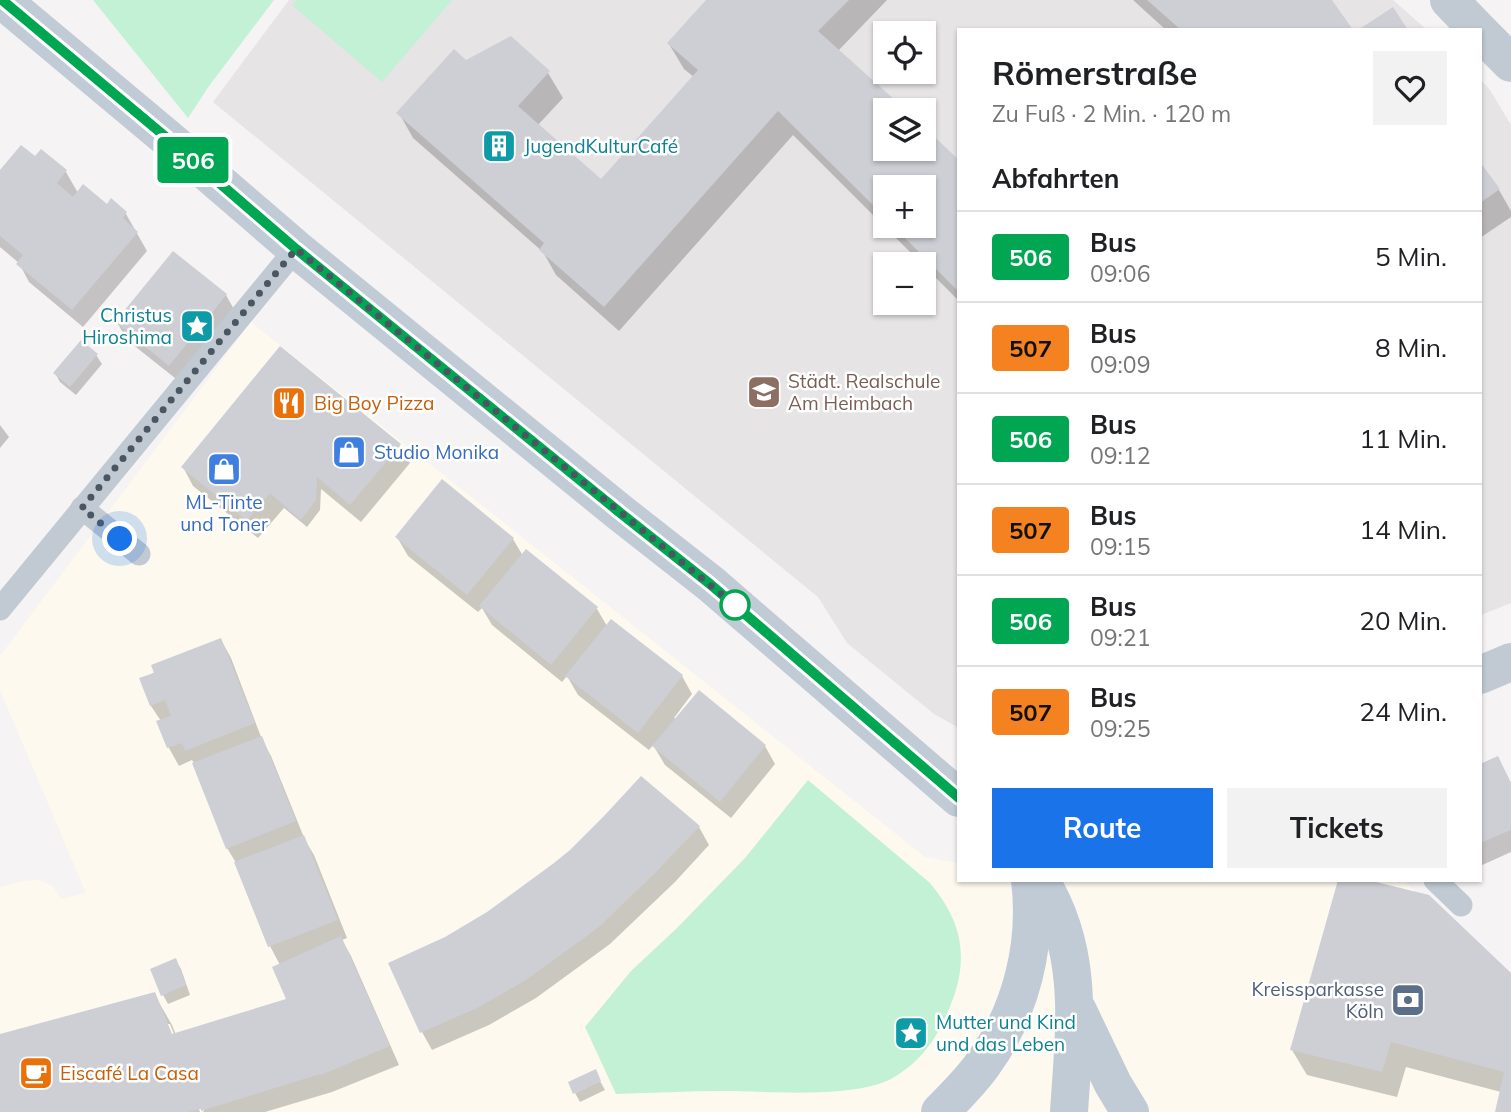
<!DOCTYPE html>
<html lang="de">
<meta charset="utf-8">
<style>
:root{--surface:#fff;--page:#f2f2f2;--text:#202124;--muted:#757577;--line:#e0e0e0;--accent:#1a73e8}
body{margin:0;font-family:Mulish,sans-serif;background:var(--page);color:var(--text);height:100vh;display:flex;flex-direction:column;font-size:26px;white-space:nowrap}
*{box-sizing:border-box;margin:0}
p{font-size:23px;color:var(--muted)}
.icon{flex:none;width:38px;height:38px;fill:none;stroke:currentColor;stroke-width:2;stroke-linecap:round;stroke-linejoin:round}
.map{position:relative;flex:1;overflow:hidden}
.details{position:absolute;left:957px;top:28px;width:525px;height:854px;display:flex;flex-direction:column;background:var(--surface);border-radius:0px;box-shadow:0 2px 5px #0004}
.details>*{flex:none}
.badge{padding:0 14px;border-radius:5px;font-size:24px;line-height:46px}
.controls{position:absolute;left:873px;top:21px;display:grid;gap:14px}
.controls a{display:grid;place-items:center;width:63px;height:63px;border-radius:0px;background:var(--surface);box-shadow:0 2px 5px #0004;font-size:35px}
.you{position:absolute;width:35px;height:35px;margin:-18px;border:5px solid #fff;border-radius:50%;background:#1a73e8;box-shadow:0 0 0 10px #1a73e833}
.map>.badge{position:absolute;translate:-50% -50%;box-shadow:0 0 0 4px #fff}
h2{padding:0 35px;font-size:26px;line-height:63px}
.round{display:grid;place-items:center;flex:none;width:74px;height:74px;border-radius:0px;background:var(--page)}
.summary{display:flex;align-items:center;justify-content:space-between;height:119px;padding:0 35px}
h1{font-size:33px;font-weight:700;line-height:52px}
.action{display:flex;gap:14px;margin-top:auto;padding:14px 35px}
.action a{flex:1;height:80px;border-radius:0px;background:var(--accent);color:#fff;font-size:28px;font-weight:700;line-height:80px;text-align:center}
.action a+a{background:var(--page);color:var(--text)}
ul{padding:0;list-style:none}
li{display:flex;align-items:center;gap:21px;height:91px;padding:0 35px;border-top:2px solid var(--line)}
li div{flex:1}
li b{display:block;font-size:26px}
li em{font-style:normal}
li .badge{min-width:77px;font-weight:700;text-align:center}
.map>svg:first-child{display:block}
.commercial{fill:#fdf9ef}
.education{fill:#e6e4e5;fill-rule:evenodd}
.green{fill:#c3f1d5}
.shadow{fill:#0003;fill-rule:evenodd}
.building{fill:#cdcfd5}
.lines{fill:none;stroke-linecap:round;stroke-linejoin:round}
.lane{stroke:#c1cad2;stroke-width:23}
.street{stroke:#c1cad2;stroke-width:38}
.secondary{stroke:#c1cbd6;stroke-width:38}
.line-casing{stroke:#fff;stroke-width:16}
.line{stroke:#00a651;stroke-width:10}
.walk{stroke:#4a5661;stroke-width:7;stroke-dasharray:0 12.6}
.stop-dot{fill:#fff;stroke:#00a651;stroke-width:3.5}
.labels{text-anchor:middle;stroke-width:5;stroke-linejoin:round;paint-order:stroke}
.culture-label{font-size:19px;fill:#0d838f;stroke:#fff;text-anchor:start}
.education-label{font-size:19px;fill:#785e54;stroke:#fff;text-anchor:start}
.food-label{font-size:19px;fill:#c56008;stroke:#fff;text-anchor:start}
.shop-label{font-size:19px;fill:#366cbe;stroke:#fff;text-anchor:start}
.service-label{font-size:19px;fill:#4e5e75;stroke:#fff;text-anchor:end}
</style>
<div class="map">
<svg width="1511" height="1112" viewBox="0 0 1511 1112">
<rect width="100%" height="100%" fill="#f5f3f3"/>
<polygon class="commercial" points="251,322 925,857 959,863 959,880 1403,880 1511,985 1511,1112 0,1112 0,887 23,881 39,880 53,886 61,899 86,893 0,690 0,656"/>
<g class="education">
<path d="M 289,0 L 1393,0 L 1427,30 L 959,30 L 959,728 L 934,714 L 847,643 L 818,597 L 213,102 ZM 886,33 L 924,33 L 924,72 L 886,72 ZM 886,110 L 924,110 L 924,149 L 886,149 ZM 886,187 L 924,187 L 924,226 L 886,226 ZM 886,264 L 924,264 L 924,303 L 886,303 Z"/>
<polygon points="1480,79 1490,90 1511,125 1511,603 1481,615"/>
</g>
<g class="green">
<polygon points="93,0 274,0 209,86 188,118"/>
<polygon points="297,0 452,0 382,82 292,5"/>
<path d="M 808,780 L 930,883 C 959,918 969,951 954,996 C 942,1029 927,1057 896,1076 C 859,1100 767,1091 723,1091 C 688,1091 652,1093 616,1094 L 585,1027 L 631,971 L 677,928 L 745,858 Z"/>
</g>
<g class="shadow">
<path d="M 709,0 L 887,0 L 838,51 L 902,110 L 886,110 L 886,149 L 924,149 L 924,130 L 959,162 L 959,301 L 793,135 L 619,331 L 556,275 L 543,252 L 413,138 L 399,113 L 465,62 L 548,73 L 563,98 L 537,126 L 601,181 L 694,77 L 684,69 L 669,44 ZM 886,187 L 924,187 L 924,226 L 886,226 Z"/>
<polygon points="1133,0 1330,0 1351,30 1166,30"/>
<polygon points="35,159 66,172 78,193 107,206 112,201 126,214 147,251 83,327 29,282 19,263 0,247 0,173"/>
<polygon points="1480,165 1499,190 1511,211 1511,217 1480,238"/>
<polygon points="226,295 236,313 180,382 127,340 117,322"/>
<polygon points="96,355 102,364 76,395 60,382 55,373"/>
<polygon points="0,425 9,437 0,448"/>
<polygon points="399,445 410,463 361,522 321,489 320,510 307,527 284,508 258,538 193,486 183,467"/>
<polygon points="442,482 513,539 523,556 526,552 597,609 607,626 682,676 692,694 674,718 765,746 775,764 731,818 665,765 653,745 649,750 578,695 567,676 562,682 492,625 482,608 478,612 408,556 397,537"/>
<polygon points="221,640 231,658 263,742 271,756 305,840 314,855 347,938 342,940 351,956 399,1065 332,1092 265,1112 202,1112 204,1111 170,1024 166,1024 200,1112 0,1112 0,1036 154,994 172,1025 176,1035 289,1001 280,965 270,946 238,866 227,848 194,763 192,760 179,766 169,748 159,722 161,721 151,706 141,679"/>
<polygon points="1498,758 1511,783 1511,852 1480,866 1480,766"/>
<polygon points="699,827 709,845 675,882 610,944 536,998 489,1025 432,1050 422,1032 390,964"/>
<polygon points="176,961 181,969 190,995 168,1004 163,995"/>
<polygon points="1511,976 1511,1112 1497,1112 1501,1092 1406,1067 1397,1097 1307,1075 1292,1050"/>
<polygon points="600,1081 605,1090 580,1102 575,1093"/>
</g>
<g class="building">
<polygon points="706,0 849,0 818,31 906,110 886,110 886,149 924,149 924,127 959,160 959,292 893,226 924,226 924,187 886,187 886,218 778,111 604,307 539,250 544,243 396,113 454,49 466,60 511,36 550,71 518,106 601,179 698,70 667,43"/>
<polygon points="1147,0 1332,0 1353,30 1181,30"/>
<polygon points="1393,7 1408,30 1358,30"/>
<polygon points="21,145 35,156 41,149 67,170 57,183 73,197 83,184 107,204 111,198 127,212 123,218 138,232 72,310 16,264 23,255 0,236 0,170"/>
<polygon points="1480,162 1500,189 1480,203"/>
<polygon points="173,251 227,294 169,366 115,322"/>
<polygon points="81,340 98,354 70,387 53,373"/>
<polygon points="280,346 401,444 350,505 317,477 316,500 301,520 270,493 247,521 181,467"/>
<polygon points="442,479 514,538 467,595 395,537"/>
<polygon points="526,549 598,607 551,665 479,606"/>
<polygon points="611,619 683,675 638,733 565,676"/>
<polygon points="221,638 255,723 185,751 182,743 167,748 156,721 171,716 165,700 150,706 139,678 154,673 151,665"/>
<polygon points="699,690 766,745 720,802 652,746"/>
<polygon points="262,736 296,821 226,849 192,763"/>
<polygon points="1498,756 1511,783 1511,830 1480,843 1480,764"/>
<polygon points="641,776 700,826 654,874 600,926 580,941 526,980 479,1007 420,1033 388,963 445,937 487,912 554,863 570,850 604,816"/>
<polygon points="304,835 338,920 268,947 234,862"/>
<polygon points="1338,880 1368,880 1429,895 1511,973 1511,1112 1495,1112 1504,1072 1391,1042 1382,1072 1290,1050"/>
<polygon points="341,936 390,1046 321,1075 320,1074 201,1111 201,1109 188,1112 0,1112 0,1034 155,992 172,1034 286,999 272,967"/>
<polygon points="176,958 186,985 161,996 150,969"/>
<polygon points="596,1069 601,1081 573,1094 568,1082"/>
</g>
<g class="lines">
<g class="lane">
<polyline points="82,508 139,554"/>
<polyline points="0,609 296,249"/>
<polyline points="1435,880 1461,905"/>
</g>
<g class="street">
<polyline points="1449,0 1478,30"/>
<polyline points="1480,32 1511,63"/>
<polyline points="1480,675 1511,662"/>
</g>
<g class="secondary">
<polyline points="2,0 173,143 296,249 618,511 711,584 959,798"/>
<path d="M 1040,880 C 1086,953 1074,1031 1069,1112"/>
<polyline points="1077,1009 1113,1084 1130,1112"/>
<path d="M 940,1112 C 955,1097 971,1081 983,1064 C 1021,1012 1038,944 1030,880"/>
</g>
</g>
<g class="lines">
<g class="line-casing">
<polyline id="line" points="2,0 173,143 296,249 618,511 710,584 959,798"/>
</g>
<use href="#line" class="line"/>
<polyline class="walk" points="120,539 82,508 296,249 742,611 735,605"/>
</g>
<defs>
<g id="building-square" transform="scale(1.75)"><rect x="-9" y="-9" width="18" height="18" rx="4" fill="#0f9aa8" stroke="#fff"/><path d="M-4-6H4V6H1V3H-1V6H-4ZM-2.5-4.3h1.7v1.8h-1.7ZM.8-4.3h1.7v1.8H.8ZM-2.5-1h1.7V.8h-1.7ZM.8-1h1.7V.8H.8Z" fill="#fff"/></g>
<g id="sight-square" transform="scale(1.75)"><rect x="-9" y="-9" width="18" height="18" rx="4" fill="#0f9aa8" stroke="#fff"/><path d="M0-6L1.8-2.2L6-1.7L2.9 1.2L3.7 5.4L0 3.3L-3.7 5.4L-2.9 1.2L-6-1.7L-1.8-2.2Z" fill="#fff"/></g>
<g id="school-square" transform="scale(1.75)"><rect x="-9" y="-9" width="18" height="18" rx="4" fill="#8d6e63" stroke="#fff"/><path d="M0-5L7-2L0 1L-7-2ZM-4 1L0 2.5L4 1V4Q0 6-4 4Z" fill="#fff"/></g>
<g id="restaurant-square" transform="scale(1.75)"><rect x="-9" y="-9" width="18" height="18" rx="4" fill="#e8710a" stroke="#fff"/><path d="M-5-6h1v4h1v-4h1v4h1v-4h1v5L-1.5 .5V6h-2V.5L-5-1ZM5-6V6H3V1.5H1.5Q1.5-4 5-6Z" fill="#fff"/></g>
<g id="shop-square" transform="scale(1.75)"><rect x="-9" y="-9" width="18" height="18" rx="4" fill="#3f7fe0" stroke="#fff"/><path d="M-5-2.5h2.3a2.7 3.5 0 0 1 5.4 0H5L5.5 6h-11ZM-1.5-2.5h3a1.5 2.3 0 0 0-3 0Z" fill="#fff"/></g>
<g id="bank-square" transform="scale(1.75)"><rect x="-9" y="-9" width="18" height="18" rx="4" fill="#5c6f8a" stroke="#fff"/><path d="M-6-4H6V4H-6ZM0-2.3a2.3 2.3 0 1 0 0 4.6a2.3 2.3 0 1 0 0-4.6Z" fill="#fff"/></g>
<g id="cafe-square" transform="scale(1.75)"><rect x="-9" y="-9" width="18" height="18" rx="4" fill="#e8710a" stroke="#fff"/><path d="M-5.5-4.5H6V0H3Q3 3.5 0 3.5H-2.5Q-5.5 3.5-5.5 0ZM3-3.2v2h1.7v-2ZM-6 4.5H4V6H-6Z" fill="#fff"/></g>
</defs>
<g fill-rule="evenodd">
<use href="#building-square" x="499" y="146"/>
<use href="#sight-square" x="197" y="326"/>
<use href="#school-square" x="764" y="392"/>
<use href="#restaurant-square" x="289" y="403"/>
<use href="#shop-square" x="349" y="452"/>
<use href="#shop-square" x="224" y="469"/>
<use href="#bank-square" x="1408" y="1000"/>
<use href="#sight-square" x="911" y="1033"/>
<use href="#cafe-square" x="36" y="1073"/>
</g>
<circle class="stop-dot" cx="735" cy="605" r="14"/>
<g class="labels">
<g class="culture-label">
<text x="524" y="153">JugendKulturCafé</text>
<text x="172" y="322" text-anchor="end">Christus<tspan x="172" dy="22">Hiroshima</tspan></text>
<text x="936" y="1029">Mutter und Kind<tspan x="936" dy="22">und das Leben</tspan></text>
</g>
<g class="education-label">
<text x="788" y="388">Städt. Realschule<tspan x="788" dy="22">Am Heimbach</tspan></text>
</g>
<g class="food-label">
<text x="314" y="410">Big Boy Pizza</text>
<text x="60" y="1080">Eiscafé La Casa</text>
</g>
<g class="shop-label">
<text x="374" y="459">Studio Monika</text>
<text x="224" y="509" text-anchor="middle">ML-Tinte<tspan x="224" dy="22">und Toner</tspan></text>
</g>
<g class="service-label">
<text x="1384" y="996">Kreissparkasse<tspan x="1384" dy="22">Köln</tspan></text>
</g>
</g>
</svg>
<div class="controls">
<a><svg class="icon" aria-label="locate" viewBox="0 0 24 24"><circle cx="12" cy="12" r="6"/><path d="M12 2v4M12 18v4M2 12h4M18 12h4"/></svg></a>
<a><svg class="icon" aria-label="layers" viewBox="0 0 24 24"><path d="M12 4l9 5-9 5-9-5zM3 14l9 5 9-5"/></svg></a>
<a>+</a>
<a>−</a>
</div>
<div class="you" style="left:120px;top:539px"></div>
<b class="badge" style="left:193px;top:160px;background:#00a651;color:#fff">506</b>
<section class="details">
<div class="summary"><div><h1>Römerstraße</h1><p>Zu Fuß · 2 Min. · 120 m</p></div><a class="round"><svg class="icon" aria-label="heart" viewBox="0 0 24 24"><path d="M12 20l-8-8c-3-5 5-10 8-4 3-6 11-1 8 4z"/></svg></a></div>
<h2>Abfahrten</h2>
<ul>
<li><span class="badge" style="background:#00a651;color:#fff">506</span><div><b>Bus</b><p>09:06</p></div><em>5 Min.</em></li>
<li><span class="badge" style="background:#f58220;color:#111">507</span><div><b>Bus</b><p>09:09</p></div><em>8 Min.</em></li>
<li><span class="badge" style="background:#00a651;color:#fff">506</span><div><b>Bus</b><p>09:12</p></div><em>11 Min.</em></li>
<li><span class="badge" style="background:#f58220;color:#111">507</span><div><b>Bus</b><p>09:15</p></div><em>14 Min.</em></li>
<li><span class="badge" style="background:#00a651;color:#fff">506</span><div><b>Bus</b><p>09:21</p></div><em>20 Min.</em></li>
<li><span class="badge" style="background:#f58220;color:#111">507</span><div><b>Bus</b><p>09:25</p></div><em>24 Min.</em></li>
</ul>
<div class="action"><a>Route</a><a>Tickets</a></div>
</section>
</div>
